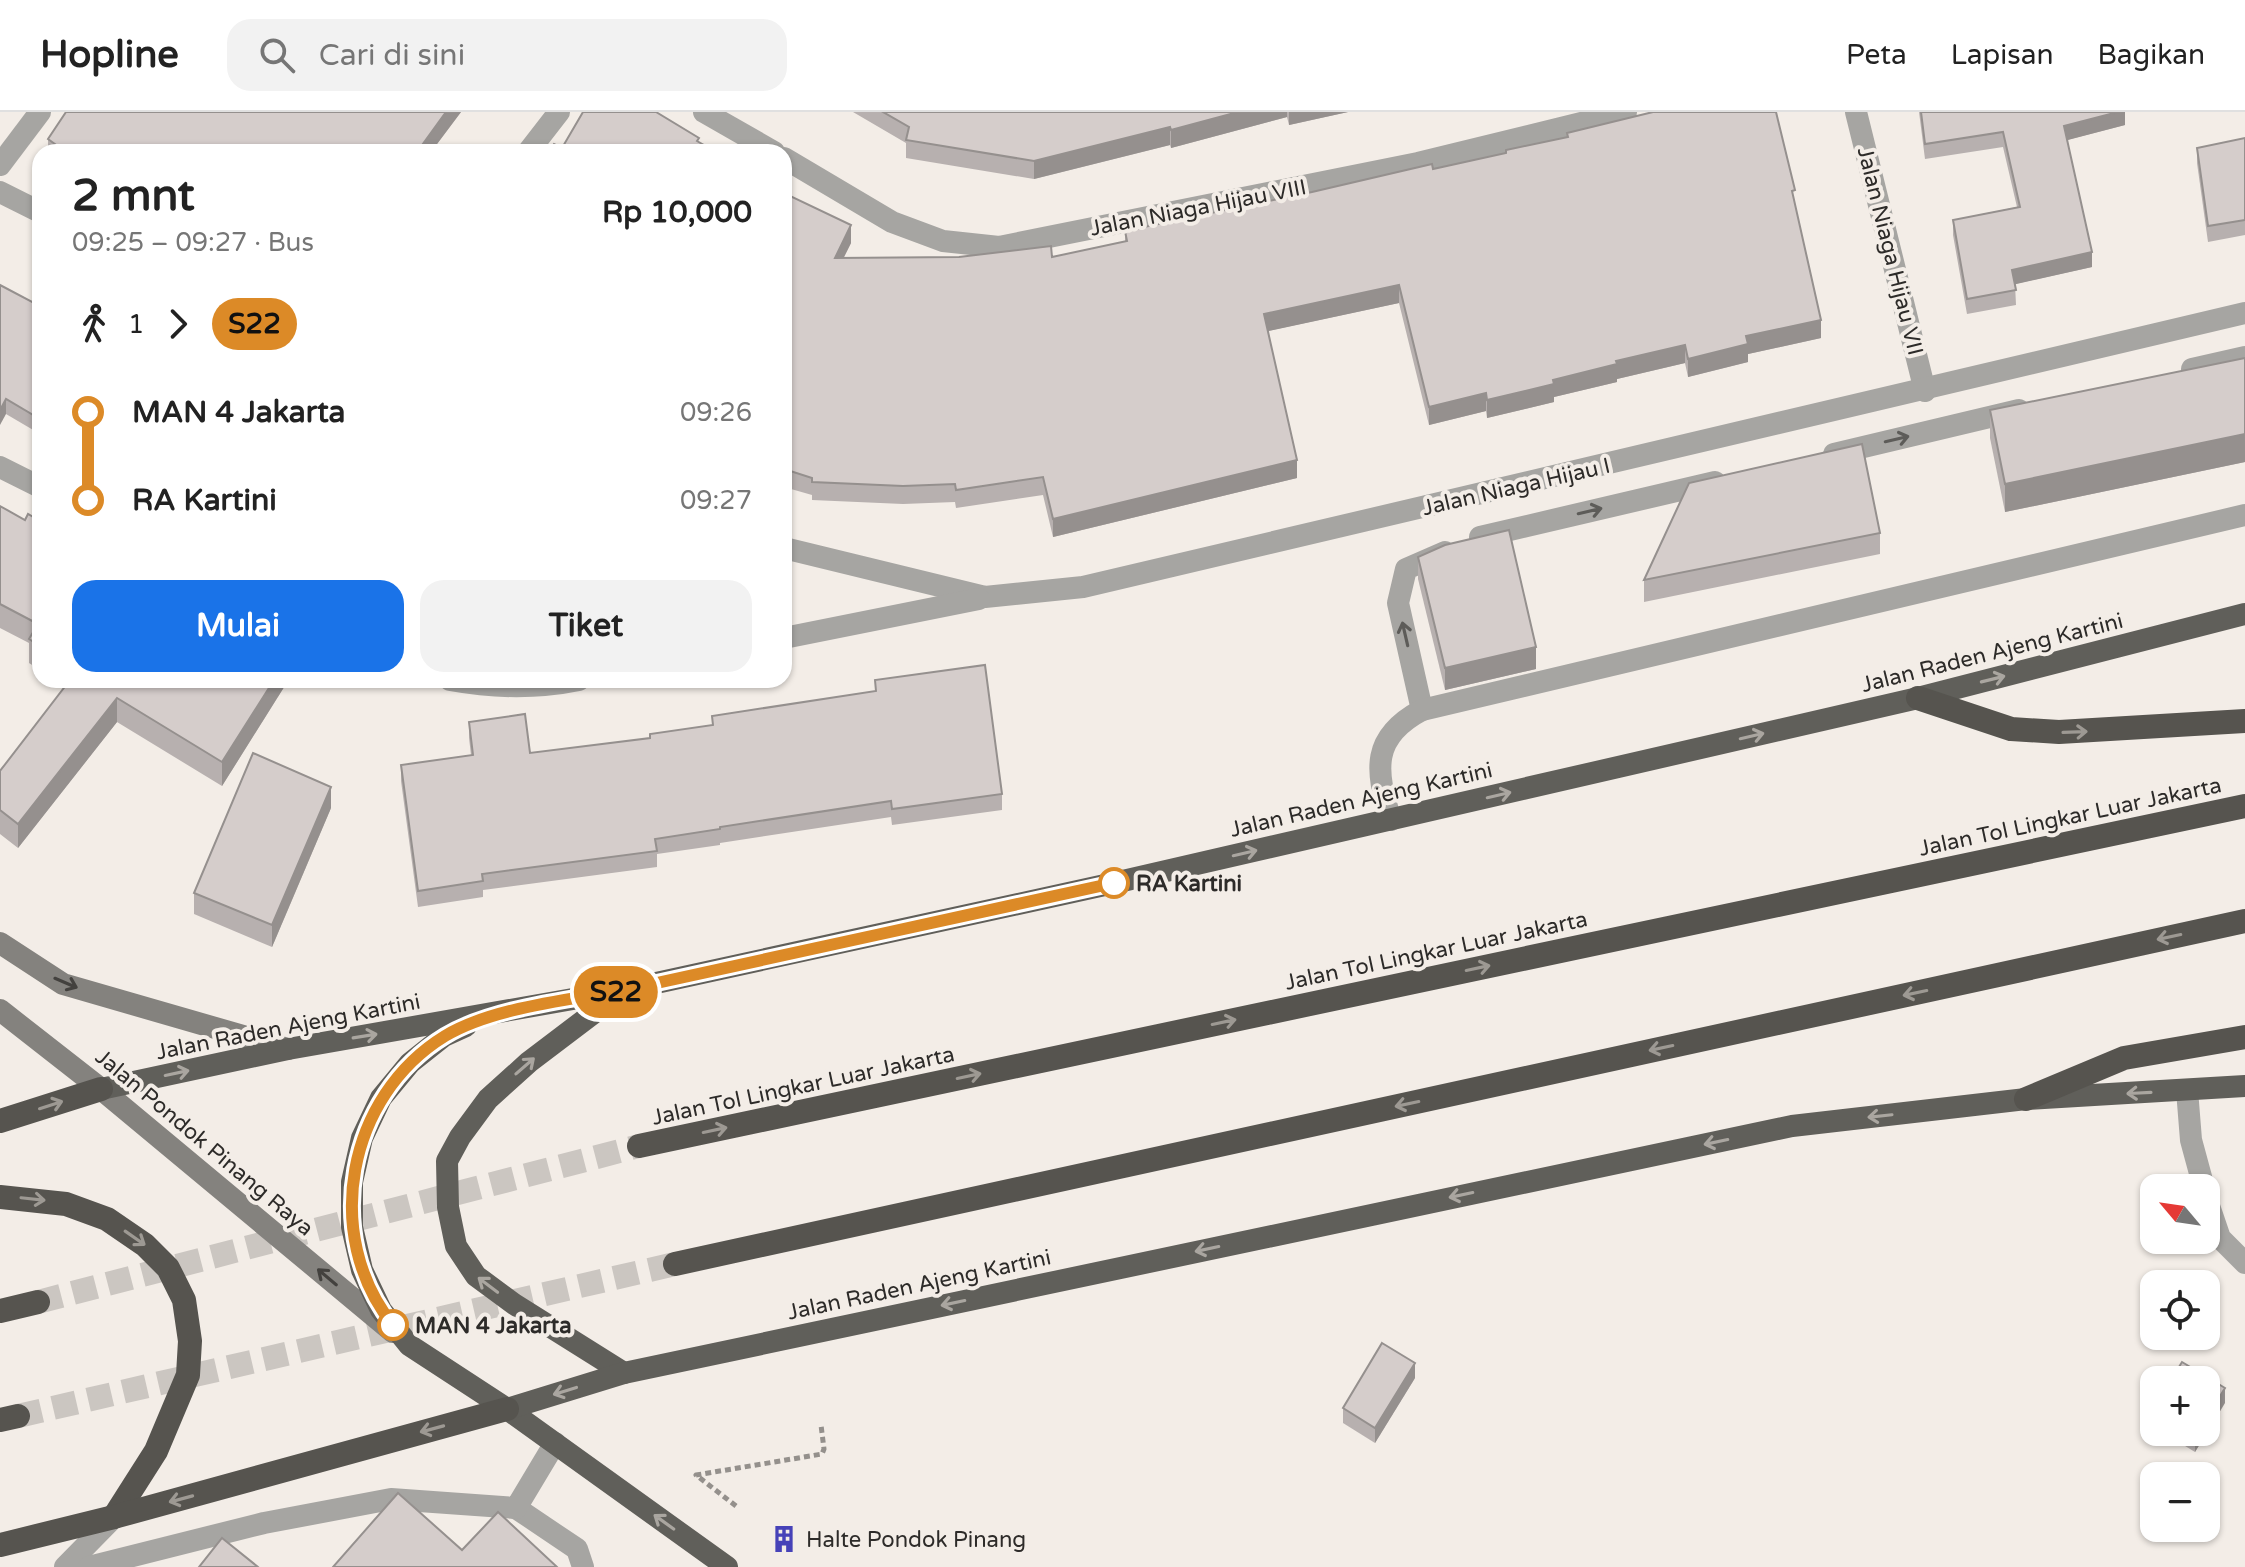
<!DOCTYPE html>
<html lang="id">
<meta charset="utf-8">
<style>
:root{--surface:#fff;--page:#f2f2f2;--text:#222;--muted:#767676;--line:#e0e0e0;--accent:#1a73e8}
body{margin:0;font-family:"Varela Round",sans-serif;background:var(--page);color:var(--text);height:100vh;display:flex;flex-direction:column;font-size:30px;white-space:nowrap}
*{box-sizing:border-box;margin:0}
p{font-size:26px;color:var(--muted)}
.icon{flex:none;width:44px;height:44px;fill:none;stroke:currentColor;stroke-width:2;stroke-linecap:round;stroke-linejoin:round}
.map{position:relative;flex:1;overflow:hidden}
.drawer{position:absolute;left:32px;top:32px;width:760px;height:544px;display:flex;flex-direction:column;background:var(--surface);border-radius:24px;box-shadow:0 2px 6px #0004}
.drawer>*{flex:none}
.badge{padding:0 16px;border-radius:26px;font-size:28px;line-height:52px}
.needle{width:52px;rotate:299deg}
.controls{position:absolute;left:2140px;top:1062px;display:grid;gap:16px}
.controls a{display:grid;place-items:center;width:80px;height:80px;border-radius:16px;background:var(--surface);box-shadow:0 2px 6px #0004;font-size:40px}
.map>.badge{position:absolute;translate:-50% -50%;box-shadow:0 0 0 4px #fff}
.legs{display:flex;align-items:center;gap:12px;height:88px;padding:0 40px;font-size:26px}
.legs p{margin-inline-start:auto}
.overview{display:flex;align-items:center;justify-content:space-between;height:136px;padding:0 40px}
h1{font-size:44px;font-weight:700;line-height:60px}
.action{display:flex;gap:16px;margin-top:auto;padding:16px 40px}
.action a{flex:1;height:92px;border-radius:24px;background:var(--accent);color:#fff;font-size:32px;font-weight:700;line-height:92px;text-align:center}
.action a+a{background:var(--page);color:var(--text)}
ul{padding:0 40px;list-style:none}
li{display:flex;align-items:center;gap:28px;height:88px;font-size:30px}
li i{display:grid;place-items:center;width:12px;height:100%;margin:0 10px;background:currentColor}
li i::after{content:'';width:20px;height:20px;margin:-10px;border:6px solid;border-radius:50%;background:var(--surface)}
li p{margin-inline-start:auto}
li:first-child i{background:linear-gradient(#0000 50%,currentColor 0)}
li:last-child i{background:linear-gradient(currentColor 50%,#0000 0)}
header{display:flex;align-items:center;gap:48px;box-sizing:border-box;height:112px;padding:0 40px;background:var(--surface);border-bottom:2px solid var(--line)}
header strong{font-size:38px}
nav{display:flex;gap:44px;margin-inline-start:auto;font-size:28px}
.search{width:560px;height:72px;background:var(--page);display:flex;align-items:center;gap:20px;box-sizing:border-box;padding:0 28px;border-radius:24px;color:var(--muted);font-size:30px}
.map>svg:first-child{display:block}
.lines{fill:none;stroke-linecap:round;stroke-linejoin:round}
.motorway-tunnel{stroke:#cbc6c1;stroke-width:24;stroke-dasharray:24 12;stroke-linecap:butt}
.path{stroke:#94908c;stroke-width:5;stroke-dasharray:6 4;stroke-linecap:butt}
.service{stroke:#a6a5a2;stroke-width:22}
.minor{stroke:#a6a5a2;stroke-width:22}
.secondary{stroke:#84827e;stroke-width:22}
.trunk{stroke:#605f5a;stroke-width:22}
.motorway{stroke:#56544f;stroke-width:24}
.wall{fill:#b7b0af}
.shaded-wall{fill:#95908e}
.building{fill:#d5cdcb;stroke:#95908e;stroke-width:2}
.oneway{stroke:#5d5c59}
.oneway2{stroke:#aaa6a0}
.oneway3{stroke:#9d9993}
.oneway4{stroke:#43413e}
.line-1-casing{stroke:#fff;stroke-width:18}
.line-1{stroke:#dc8a27;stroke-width:12}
.stop-1-dot{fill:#fff;stroke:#dc8a27;stroke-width:4}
.labels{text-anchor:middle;stroke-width:8;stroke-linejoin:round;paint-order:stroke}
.street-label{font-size:22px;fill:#2d2b29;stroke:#f3ede7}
.stop-label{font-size:22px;font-weight:bold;fill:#2d2b29;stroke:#f3ede7;text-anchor:start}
.poi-label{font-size:22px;fill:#2d2b29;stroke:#f3ede7;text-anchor:start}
</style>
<header>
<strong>Hopline</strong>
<div class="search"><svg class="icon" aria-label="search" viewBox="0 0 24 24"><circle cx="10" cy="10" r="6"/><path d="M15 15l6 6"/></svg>Cari di sini</div>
<nav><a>Peta</a><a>Lapisan</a><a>Bagikan</a></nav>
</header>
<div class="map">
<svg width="2245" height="1455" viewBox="0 0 2245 1455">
<rect width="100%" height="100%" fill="#f3ede7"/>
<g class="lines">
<g class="motorway-tunnel">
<polyline points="38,1190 639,1034"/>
<polyline points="18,1304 675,1152"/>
</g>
<polyline class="path" points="736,1394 696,1363 822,1342 824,1337 821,1313"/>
<g class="service">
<polyline points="2192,257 2245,245"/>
<polyline points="1834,342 2019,298"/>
<polyline points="1480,425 1715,370"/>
<polyline points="1422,598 1398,491 1406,457 1445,440"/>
<path d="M 1391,708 C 1375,658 1371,625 1422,598 L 2245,403"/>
<polyline points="2187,978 2191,1028 2204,1076"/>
<polyline points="2206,1085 2220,1126 2245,1151"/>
<polyline points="516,1396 577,1437 583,1455"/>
<polyline points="65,1455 114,1405"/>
<polyline points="89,1455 264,1411 391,1387 516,1396 555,1331"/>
</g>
<g class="minor">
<polyline points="704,0 774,40"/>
<polyline points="1856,0 1925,279"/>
<polyline points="528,40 559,0"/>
<polyline points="784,46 892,110 943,129 999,135 1418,51 1626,0"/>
<polyline points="0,53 40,0"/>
<polyline points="0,80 40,100"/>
<polyline points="0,355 40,375"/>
<polyline points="784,436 985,485 1083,475 2245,201"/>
<polyline points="784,526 979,487"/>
<path d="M 450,568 C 494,576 535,577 579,568"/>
</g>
<g class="secondary">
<polyline points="0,831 63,872 288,937"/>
<polyline points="0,898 101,977 393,1220"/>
</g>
<g class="trunk">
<polyline points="620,881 529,950 488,987 460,1025 447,1049 448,1095 456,1134 476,1164 514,1192 624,1261"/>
<polyline points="466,914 444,924 410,951 381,986 362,1026 352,1070 352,1115 362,1158 381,1198 409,1233 507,1297 727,1455"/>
<polyline points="101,977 288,937 624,878 1114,771 1918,586 2245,502"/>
<polyline points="507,1297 624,1261 1792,1014 2026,987 2245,974"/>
</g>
<g class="motorway">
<polyline points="1918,586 2011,617 2059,620 2245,609"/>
<polyline points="2026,987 2124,946 2245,925"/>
<polyline points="0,1009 101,977"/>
<polyline points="639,1034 2245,694"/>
<polyline points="0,1085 66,1092 107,1107 145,1133 168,1156 184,1188 190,1229 188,1263 156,1339 114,1405"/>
<polyline points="675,1152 2245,809"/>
<polyline points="0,1199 38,1190"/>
<polyline points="0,1308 18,1304"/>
<polyline points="0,1433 114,1405 507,1297"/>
</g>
</g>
<g class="wall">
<polygon points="66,0 461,0 431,40 48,40 48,27"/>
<polygon points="853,0 1348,0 1289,13 1287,5 1171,36 1170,33 1034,67 906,46 906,31"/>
<polygon points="1919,0 2125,0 2125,13 2067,28 2092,155 2015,172 2016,193 1967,202 1953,123 1953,108 2017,95 2003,35 1925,47"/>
<polygon points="1567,21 1795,92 1821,226 1748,242 1748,250 1688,265 1685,251 1617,267 1617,270 1554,285 1554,290 1487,306 1486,299 1429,313 1399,191 1268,219 1297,366 1053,425 1043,383 956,396 955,390 903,392 812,388 812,383 784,375 784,81 851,131 844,145 1052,145 1125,130 1125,119 1433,57 1506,41 1567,25"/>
<polygon points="2245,26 2245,123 2208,130 2197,51 2197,36"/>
<polygon points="0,173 40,194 40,322 6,302"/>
<polygon points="2245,246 2245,350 2005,400 1990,326 1990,298"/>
<polygon points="0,394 25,408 40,409 40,558 29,551 29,531 0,516"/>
<polygon points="1880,421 1880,442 1644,490 1644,468"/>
<polygon points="1418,445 1536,557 1445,578 1418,467"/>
<polygon points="57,568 286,568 286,572 222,674 117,610 18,736 0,722 0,659 66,573"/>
<polygon points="875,568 1002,682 1002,698 892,713 891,705 720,731 720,733 657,742 657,755 483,778 483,785 418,795 401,669 401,653 471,643 469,626 469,610 530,641 650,626 712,613 712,604 875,579"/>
<polygon points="331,696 272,835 194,802 194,781"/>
<polygon points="1415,1266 1375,1331 1343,1311 1343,1296"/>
<polygon points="2225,1291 2195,1340 2162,1320 2206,1320"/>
<polygon points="2154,1297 2154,1315 2153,1314 2153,1299"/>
</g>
<g class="shaded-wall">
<polygon points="446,0 461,0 431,40 417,40"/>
<polygon points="1238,0 1287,0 1287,5 1171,36 1171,18"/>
<polygon points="1289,0 1348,0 1289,13"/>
<polygon points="2118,0 2125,0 2125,13 2064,29 2064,14"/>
<polygon points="1170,15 1170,33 1034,67 1034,49"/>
<polygon points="851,113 851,131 835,163 835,146"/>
<polygon points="2092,140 2092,155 2012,173 2012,158"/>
<polygon points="1399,173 1399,191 1264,220 1264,202"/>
<polygon points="1821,208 1821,226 1748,242 1748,250 1688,265 1688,247 1746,224"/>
<polygon points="1685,233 1685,251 1617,267 1617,270 1554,285 1554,290 1487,306 1487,288 1616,249"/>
<polygon points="1486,281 1486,299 1429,313 1429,295"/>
<polygon points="6,287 6,302 0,313 0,298"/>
<polygon points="2245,322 2245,350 2005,400 2005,372"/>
<polygon points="1297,348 1297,366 1053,425 1053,407"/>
<polygon points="1536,535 1536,557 1445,578 1445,556"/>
<polygon points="274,568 286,568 286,572 222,674 222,650"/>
<polygon points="117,586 117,610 18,736 18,712"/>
<polygon points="331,675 331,696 272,835 272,813"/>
<polygon points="1415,1251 1415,1266 1375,1331 1375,1316"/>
<polygon points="2225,1276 2225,1291 2195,1340 2195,1325 2198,1320 2206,1320 2206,1307"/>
</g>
<g class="building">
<polygon points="66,0 446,0 417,40 66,40 48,27"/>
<polygon points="583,0 656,0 699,26 697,29 716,40 549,40 554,32 562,36"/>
<polygon points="883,0 1238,0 1171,18 1170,15 1034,49 906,28 909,15"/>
<polygon points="1653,0 1776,0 1795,78 1792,79 1821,208 1746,224 1748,232 1688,247 1685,233 1616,249 1617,252 1553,268 1554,272 1487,288 1486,281 1429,295 1399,173 1264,202 1297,348 1053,407 1043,365 956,378 955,372 903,374 812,370 812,366 784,357 784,81 851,113 835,146 959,145 1051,134 1052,145 1127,129 1125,119 1312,80 1432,52 1433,57 1506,41 1506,38 1568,25 1567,21"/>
<polygon points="1921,0 2118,0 2064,14 2092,140 2012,158 2016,178 1967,187 1953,108 2020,95 2003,20 1925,32"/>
<polygon points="2245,26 2245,108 2208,114 2197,36"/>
<polygon points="0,173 40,194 40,307 6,287 0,298"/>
<polygon points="2245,246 2245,322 2005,372 1990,298"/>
<polygon points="1862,332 1880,421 1644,468 1689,371"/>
<polygon points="0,394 25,408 28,402 40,409 40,534 29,527 38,512 0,492"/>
<polygon points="1509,418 1536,535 1445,556 1418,445 1445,433"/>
<polygon points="985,553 1002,682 892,697 891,689 720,715 720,717 655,727 657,739 482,762 483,769 418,779 401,653 473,643 469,610 525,602 530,641 650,626 650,622 713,613 712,604 876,579 875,568"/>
<polygon points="70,568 274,568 222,650 117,586 18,712 0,698 0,659"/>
<polygon points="253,641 331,675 272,813 194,781"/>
<polygon points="1382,1231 1415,1251 1375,1316 1343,1296"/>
<polygon points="2182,1250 2225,1276 2206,1307 2206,1268 2171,1268"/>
<polygon points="2187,1320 2198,1320 2195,1325"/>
<polygon points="398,1381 462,1438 498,1400 557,1455 333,1455"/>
<polygon points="222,1426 258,1455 199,1455"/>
</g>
<defs><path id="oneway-shaft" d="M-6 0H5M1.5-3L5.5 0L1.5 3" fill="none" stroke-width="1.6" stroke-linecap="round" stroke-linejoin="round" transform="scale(2)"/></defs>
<g class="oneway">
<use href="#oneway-shaft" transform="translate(1897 327) rotate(-13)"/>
<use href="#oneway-shaft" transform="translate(1590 399) rotate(-13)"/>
<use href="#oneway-shaft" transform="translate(1405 522) rotate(-103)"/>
</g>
<g class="oneway2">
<use href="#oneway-shaft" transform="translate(1993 567) rotate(-14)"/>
<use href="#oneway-shaft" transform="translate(1752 624) rotate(-13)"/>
<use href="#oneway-shaft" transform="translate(1499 683) rotate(-13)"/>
<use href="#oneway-shaft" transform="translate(1245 741) rotate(-13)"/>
<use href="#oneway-shaft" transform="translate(365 924) rotate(-9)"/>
<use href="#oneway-shaft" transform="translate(525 954) rotate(-41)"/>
<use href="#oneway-shaft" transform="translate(177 961) rotate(-12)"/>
<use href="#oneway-shaft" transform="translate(2139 981) rotate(177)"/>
<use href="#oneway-shaft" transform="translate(1880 1004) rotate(174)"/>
<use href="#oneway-shaft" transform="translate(1716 1030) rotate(168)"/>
<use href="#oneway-shaft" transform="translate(1461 1083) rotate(168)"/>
<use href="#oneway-shaft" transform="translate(1207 1137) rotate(168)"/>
<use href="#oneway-shaft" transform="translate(488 1173) rotate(-143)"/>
<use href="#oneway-shaft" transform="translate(953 1191) rotate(168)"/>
<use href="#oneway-shaft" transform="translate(565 1279) rotate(163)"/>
<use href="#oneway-shaft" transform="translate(664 1410) rotate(-144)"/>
</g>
<g class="oneway3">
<use href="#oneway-shaft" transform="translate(2075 620) rotate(-2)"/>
<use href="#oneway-shaft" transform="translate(2169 825) rotate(168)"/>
<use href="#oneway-shaft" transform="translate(1478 856) rotate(-12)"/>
<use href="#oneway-shaft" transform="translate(1915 881) rotate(168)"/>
<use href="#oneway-shaft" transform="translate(1224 910) rotate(-12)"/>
<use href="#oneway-shaft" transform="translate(1661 936) rotate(168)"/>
<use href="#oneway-shaft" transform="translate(969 964) rotate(-12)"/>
<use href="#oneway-shaft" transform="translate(1407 992) rotate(168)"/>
<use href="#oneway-shaft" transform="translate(51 993) rotate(-18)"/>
<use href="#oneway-shaft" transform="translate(715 1018) rotate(-12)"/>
<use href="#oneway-shaft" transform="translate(33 1087) rotate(6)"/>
<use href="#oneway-shaft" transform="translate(135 1126) rotate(35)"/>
<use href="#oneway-shaft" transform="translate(432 1317) rotate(165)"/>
<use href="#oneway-shaft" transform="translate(181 1387) rotate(165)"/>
</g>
<g class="oneway4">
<use href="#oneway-shaft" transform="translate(66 871) rotate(23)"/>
<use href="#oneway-shaft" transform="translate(327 1165) rotate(-140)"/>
</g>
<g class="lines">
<g class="line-1-casing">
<path id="line-1" d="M 393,1213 C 321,1123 347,984 445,924 C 496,893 583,887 643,874 C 800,840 957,805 1114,771"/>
</g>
<use href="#line-1" class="line-1"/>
</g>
<defs>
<g id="building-bare" transform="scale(2.16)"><path d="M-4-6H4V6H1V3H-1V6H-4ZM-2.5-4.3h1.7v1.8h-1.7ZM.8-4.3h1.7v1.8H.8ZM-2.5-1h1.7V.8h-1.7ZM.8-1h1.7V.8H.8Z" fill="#4642b8" stroke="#f3ede7" stroke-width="2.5" paint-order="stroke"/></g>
</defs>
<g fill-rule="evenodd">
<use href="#building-bare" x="784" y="1427"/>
</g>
<g class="stop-1-dot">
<circle cx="1114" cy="771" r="14"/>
<circle cx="393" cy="1213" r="14"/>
</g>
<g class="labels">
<g class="street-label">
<text transform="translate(1198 95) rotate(-11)" y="8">Jalan Niaga Hijau VIII</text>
<text transform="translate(1891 139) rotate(76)" y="8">Jalan Niaga Hijau VII</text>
<text transform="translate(1516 374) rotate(-13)" y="8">Jalan Niaga Hijau I</text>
<text transform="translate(1992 540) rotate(-14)" y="8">Jalan Raden Ajeng Kartini</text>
<text transform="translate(1361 687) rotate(-13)" y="8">Jalan Raden Ajeng Kartini</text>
<text transform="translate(2070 704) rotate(-12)" y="8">Jalan Tol Lingkar Luar Jakarta</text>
<text transform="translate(1436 838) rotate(-12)" y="8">Jalan Tol Lingkar Luar Jakarta</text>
<text transform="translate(288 914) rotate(-11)" y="8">Jalan Raden Ajeng Kartini</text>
<text transform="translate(803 973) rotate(-12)" y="8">Jalan Tol Lingkar Luar Jakarta</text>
<text transform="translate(205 1030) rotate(40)" y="8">Jalan Pondok Pinang Raya</text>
<text transform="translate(919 1172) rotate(-12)" y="8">Jalan Raden Ajeng Kartini</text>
</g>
<g class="stop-label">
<text x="1136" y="779">RA Kartini</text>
<text x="415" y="1221">MAN 4 Jakarta</text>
</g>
<g class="poi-label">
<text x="806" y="1435">Halte Pondok Pinang</text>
</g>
</g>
</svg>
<div class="controls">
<a><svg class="needle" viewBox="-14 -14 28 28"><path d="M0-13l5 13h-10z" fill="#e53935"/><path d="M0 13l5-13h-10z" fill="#767676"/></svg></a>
<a><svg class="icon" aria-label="locate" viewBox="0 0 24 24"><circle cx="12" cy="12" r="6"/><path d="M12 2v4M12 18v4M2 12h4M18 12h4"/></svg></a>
<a>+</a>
<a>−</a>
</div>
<b class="badge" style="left:616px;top:880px;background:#dc8a27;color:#111">S22</b>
<section class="drawer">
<div class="overview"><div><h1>2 mnt</h1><p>09:25 – 09:27 · Bus</p></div><b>Rp 10,000</b></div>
<div class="legs"><svg class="icon" aria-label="walk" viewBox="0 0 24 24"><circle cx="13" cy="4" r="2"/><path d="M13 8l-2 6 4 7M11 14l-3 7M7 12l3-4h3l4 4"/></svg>1<svg class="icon" aria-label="forward" viewBox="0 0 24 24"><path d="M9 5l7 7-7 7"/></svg><b class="badge" style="background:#dc8a27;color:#111">S22</b></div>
<ul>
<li><i style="color:#dc8a27"></i><b>MAN 4 Jakarta</b><p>09:26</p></li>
<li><i style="color:#dc8a27"></i><b>RA Kartini</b><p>09:27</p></li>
</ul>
<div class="action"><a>Mulai</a><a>Tiket</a></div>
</section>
</div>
